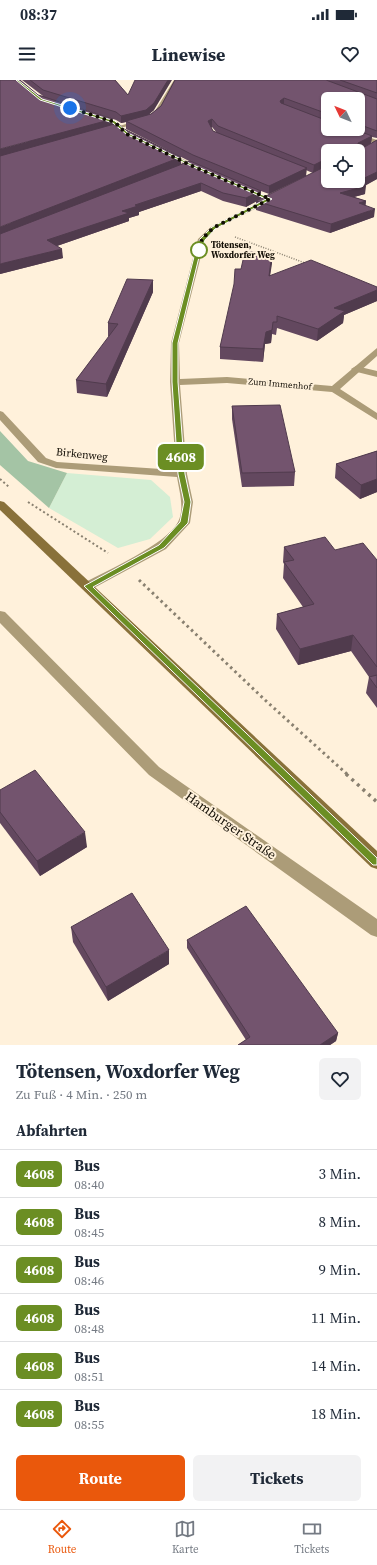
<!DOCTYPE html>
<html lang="de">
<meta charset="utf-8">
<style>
:root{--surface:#fff;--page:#f2f2f3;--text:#1f2937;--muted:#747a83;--line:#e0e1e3;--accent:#ea580c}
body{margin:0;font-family:"Source Serif 4",serif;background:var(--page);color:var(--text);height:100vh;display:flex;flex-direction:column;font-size:15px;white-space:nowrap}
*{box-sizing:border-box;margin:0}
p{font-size:13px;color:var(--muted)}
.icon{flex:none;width:22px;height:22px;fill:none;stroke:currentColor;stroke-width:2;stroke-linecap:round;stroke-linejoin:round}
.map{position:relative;height:965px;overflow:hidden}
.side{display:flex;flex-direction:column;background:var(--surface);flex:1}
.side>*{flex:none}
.badge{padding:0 8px;border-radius:6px;font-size:14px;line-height:26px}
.needle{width:26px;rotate:313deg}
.tools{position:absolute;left:321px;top:12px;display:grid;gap:8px}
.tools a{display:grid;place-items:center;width:44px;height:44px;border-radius:6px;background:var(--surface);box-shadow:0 1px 3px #0004;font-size:20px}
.you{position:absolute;width:20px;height:20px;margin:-10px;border:3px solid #fff;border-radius:50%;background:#1a73e8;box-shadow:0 0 0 6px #1a73e833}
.map>.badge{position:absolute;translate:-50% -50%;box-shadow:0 0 0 2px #fff}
h2{padding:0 16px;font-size:15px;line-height:36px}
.round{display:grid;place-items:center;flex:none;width:42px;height:42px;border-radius:6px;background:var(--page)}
.headline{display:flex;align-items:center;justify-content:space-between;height:68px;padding:0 16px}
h1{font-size:19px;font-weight:700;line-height:30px}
.button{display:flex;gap:8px;margin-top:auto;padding:8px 16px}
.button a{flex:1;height:46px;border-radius:6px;background:var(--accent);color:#fff;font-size:16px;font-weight:700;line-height:46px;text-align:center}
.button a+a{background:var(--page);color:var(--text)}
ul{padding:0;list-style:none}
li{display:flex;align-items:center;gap:12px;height:48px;padding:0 16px;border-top:1px solid var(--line)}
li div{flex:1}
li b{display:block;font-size:15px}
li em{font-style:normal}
li .badge{min-width:44px;font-weight:700;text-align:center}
.status{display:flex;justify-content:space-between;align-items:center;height:28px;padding:0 20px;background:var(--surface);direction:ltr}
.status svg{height:11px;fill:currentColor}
header{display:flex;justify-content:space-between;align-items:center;height:52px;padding:0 16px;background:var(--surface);font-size:18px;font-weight:700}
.menu{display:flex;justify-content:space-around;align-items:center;height:56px;border-top:1px solid var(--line);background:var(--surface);font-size:11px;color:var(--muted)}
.menu a{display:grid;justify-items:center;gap:2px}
.menu .on{color:var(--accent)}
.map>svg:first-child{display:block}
.green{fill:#d4eed4}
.forest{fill:#a4c4a5}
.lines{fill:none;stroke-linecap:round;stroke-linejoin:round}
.path-far3{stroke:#898070;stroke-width:1.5;stroke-dasharray:1 1.5;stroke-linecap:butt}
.path-far2{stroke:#898070;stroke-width:2;stroke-dasharray:2 2.5;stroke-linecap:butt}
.path-far1{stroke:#898070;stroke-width:3;stroke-dasharray:2.5 3.5;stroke-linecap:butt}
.path{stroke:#898070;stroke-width:3.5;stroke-dasharray:3 4.5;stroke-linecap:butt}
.lane{fill:#ac9c78;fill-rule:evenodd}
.street{fill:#ac9c78;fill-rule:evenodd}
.secondary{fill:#89713a;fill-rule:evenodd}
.wall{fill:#63485f;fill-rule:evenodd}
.shaded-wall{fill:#503b4d}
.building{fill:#73546e;stroke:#503b4d}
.line{fill:#6b8e23;stroke:#fff}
.walk{stroke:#120d04;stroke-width:4;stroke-dasharray:0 7.2}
.stop-dot{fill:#fff;stroke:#6b8e23;stroke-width:2}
.labels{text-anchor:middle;stroke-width:4;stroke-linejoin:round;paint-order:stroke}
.far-stop-label{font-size:9px;font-weight:bold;fill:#120d04;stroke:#fff1db;text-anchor:start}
.far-street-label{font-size:9px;fill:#120d04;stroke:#fff1db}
.street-label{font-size:11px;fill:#120d04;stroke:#fff1db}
.near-street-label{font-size:13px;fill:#120d04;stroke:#fff1db}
</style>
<div class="status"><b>08:37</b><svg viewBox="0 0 49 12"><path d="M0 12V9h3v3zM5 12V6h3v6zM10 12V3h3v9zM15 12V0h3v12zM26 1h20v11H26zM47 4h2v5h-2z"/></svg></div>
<header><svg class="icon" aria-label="menu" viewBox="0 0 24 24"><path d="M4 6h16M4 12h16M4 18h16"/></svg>Linewise<svg class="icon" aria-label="heart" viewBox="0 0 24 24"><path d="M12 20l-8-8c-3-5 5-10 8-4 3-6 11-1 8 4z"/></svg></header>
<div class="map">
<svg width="377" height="965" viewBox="0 0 377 965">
<rect width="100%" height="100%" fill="#fff1db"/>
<polygon class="green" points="67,393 151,400 170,417 173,437 150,459 118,468 49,428"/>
<polygon class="forest" points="0,351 28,381 67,393 49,428 0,385"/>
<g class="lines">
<polyline class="path-far3" points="235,157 305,183"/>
<g class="path-far2">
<polyline points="0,399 9,407"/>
<polyline points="28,422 108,473"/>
</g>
<polyline class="path-far1" points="139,500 265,620 348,695"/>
<polyline class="path" points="346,694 377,722"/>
<polygon class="lane" points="356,286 377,291 377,297 353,291 351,289"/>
<g class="street">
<polygon points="174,0 178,0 160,32 151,40 105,52 105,50 147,38 155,31"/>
<polygon points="337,49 345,49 377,60 377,64"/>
<polygon points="166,71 202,88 203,89 198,90 164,74"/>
<path d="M 270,117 L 272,118 L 272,120 L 215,149 L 205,160 L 179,263 L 180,299 L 227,297 L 332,306 L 377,268 L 377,276 L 340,309 L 377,333 L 377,340 L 332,312 L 227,303 L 180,305 L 187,394 L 193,422 L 190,443 L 166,469 L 92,509 L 84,509 L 82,506 L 84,503 C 106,491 167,464 178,442 C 185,429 179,410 177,397 L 56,388 L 38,382 L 0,340 L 0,331 L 3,332 L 46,378 L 57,382 L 176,390 L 170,302 L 171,263 L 198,159 L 211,147 Z"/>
<polygon points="0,531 5,532 159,687 377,839 377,857 371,855 149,695 0,543"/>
</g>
<polygon class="secondary" points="0,421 4,422 377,771 377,789 371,787 0,430"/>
</g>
<g class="wall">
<path d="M 22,0 L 115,0 L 128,15 L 154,30 L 148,35 L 151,34 L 161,26 L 175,0 L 377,0 L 377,58 L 372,57 L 371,63 L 377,60 L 377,99 L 365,105 L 365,114 L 354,117 L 366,121 L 365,126 L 374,137 L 330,153 L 256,130 L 256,121 L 246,127 L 223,121 L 201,111 L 139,132 L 139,135 L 129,138 L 129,141 L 57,166 L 63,178 L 0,194 L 38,15 L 43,16 ZM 328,19 L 358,19 L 358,49 L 328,49 ZM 57,21 L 116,40 L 121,43 L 126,42 L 126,49 L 189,81 L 181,84 L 181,77 L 124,49 ZM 211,47 L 212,47 L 217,53 L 213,51 ZM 328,71 L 358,101 L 328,101 ZM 306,90 L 308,91 L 313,93 L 306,96 ZM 306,96 L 261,119 L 261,111 L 269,114 Z"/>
<polygon points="272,173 270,196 377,207 377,221 344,235 343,243 317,261 277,248 276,255 272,254 271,263 265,264 263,282 220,279 220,267 241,189"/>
<polygon points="153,200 153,212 107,317 77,313 76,300 110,256 108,256 108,243"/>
<polygon points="232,326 295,392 294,406 242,407 232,339"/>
<polygon points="377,371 377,412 360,419 335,398 336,384"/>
<polygon points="284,467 335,470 377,480 377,628 366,613 369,597 351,571 298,585 276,549 277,534 303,527 283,498 284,484 283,482"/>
<polygon points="0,710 87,767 40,796 0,743"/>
<polygon points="71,847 169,884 108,921 73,862"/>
<polygon points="187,860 338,953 336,961 330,965 238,965 246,960 187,868"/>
</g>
<g class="shaded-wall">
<polygon points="168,0 172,0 154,30 146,37 126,41 126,42 121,43 121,36"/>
<polygon points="284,18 284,25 280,28 280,21"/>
<polygon points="113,39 113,46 0,77 0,69"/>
<polygon points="212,39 212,47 208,49 208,41"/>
<polygon points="372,56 371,63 357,71 358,63"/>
<polygon points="181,77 181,85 0,156 0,147"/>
<polygon points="328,78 328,86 313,93 314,85"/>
<polygon points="307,88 306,96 269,114 269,106"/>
<polygon points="377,92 377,99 363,107 366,106 365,114 339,121 340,113 356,102"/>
<polygon points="201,103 201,111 139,132 139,135 129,138 129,141 48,169 47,160 122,131 135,125"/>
<polygon points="261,111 261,119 246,127 246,118"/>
<polygon points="366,121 365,130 359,123"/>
<polygon points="375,129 374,137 330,153 331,144"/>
<polygon points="62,169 63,178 0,194 0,184"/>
<polygon points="272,173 272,184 268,208 269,196"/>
<polygon points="153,200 153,212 107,317 106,304"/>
<polygon points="377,210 377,221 344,235 343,243 317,261 318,249 334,228"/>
<polygon points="273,242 271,263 265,264 263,282 263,269 266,252"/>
<polygon points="377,399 377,412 360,419 361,405"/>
<polygon points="353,555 351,571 298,585 300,569"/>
<polygon points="85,752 87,767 40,796 37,781"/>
<polygon points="169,870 169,884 108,921 106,907"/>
<polygon points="338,953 336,961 330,965 320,965"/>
</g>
<g class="building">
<polygon points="0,0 20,0 38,15 113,39 0,69"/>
<polygon points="30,0 115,0 128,15 135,0 168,0 154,23 146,30 121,36 116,32 43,10"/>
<polygon points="175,0 326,0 377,19 377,51 358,44 358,19 328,19 328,34 284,18 280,21 281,23 328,41 328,49 354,49 372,56 358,63 359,70 377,60 377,92 356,102 366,106 340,113 366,121 359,123 375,129 331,144 256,121 328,85 328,101 358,101 358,71 328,71 328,78 314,85 218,46 212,39 208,41 213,51 307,88 269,106 193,75 126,41 151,34 161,26"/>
<polygon points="340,0 377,0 377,13"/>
<polygon points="118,43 124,49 181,77 0,147 0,76"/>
<polygon points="190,81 261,111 246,118 223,113 201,103 135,125 138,126 122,131 129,133 47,160 62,169 0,184 0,154"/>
<polygon points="245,171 272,173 269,196 311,180 377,207 377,210 334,228 345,231 318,249 277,236 277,242 273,242 272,250 266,252 263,269 220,267 234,204 235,189 241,189"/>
<polygon points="127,199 153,200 106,304 76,300 118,244 108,243"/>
<polygon points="280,325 295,392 242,393 232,326"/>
<polygon points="377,371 377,399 361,405 336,384"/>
<polygon points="325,457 335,470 363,463 377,480 377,587 353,555 300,569 277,534 314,524 284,482 294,480 284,467"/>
<polygon points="377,595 377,608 369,597"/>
<polygon points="35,690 85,752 37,781 0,732 0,710"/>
<polygon points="132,813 169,870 106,907 71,847"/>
<polygon points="246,826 338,953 320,965 238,965 250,957 187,860"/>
</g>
<polygon class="line" points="16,0 18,0 42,19 115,41 128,53 191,84 272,119 215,149 205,160 200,173 178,263 178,302 185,394 191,422 188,443 164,468 93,507 377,778 377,785 373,785 84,506 159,465 180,442 184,422 178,394 172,302 172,263 195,173 200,159 212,147 266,119 189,85 126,54 113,43 40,20"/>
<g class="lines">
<polyline class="walk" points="70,28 114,42 127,54 190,85 270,119 213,148 202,159 198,173 199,170"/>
</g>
<circle class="stop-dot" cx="199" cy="170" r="8"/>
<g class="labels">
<g class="far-stop-label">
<text x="211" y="168">Tötensen,<tspan x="211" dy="10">Woxdorfer Weg</tspan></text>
</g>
<g class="far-street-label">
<text transform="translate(280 304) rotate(5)" y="3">Zum Immenhof</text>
</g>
<g class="street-label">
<text transform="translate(82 374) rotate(6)" y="4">Birkenweg</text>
</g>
<g class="near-street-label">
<text transform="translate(231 745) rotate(35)" y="5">Hamburger Straße</text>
</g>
</g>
</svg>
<div class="tools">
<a><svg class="needle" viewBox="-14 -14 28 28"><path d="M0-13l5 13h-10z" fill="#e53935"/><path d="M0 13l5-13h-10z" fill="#747a83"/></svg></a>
<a><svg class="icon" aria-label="locate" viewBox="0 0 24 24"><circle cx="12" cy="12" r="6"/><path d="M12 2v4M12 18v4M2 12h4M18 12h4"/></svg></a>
</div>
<div class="you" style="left:70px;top:28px"></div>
<b class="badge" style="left:181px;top:377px;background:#6b8e23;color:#fff">4608</b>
</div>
<section class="side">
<div class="headline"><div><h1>Tötensen, Woxdorfer Weg</h1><p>Zu Fuß · 4 Min. · 250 m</p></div><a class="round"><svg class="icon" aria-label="heart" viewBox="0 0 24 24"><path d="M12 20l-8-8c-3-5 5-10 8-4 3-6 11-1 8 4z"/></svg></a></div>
<h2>Abfahrten</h2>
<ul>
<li><span class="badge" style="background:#6b8e23;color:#fff">4608</span><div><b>Bus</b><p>08:40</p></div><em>3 Min.</em></li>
<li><span class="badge" style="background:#6b8e23;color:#fff">4608</span><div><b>Bus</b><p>08:45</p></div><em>8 Min.</em></li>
<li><span class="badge" style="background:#6b8e23;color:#fff">4608</span><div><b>Bus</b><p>08:46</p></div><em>9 Min.</em></li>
<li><span class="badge" style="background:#6b8e23;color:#fff">4608</span><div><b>Bus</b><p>08:48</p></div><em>11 Min.</em></li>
<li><span class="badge" style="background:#6b8e23;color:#fff">4608</span><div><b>Bus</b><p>08:51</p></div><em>14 Min.</em></li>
<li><span class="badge" style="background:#6b8e23;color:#fff">4608</span><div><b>Bus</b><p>08:55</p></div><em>18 Min.</em></li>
</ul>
<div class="button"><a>Route</a><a>Tickets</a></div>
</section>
<nav class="menu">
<a class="on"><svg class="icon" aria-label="directions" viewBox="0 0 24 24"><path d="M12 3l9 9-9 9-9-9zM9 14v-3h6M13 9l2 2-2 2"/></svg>Route</a>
<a><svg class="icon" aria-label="map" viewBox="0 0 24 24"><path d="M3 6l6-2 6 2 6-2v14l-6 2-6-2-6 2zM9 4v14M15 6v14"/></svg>Karte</a>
<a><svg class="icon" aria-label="tickets" viewBox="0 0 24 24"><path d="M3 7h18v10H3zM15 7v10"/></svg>Tickets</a>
</nav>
